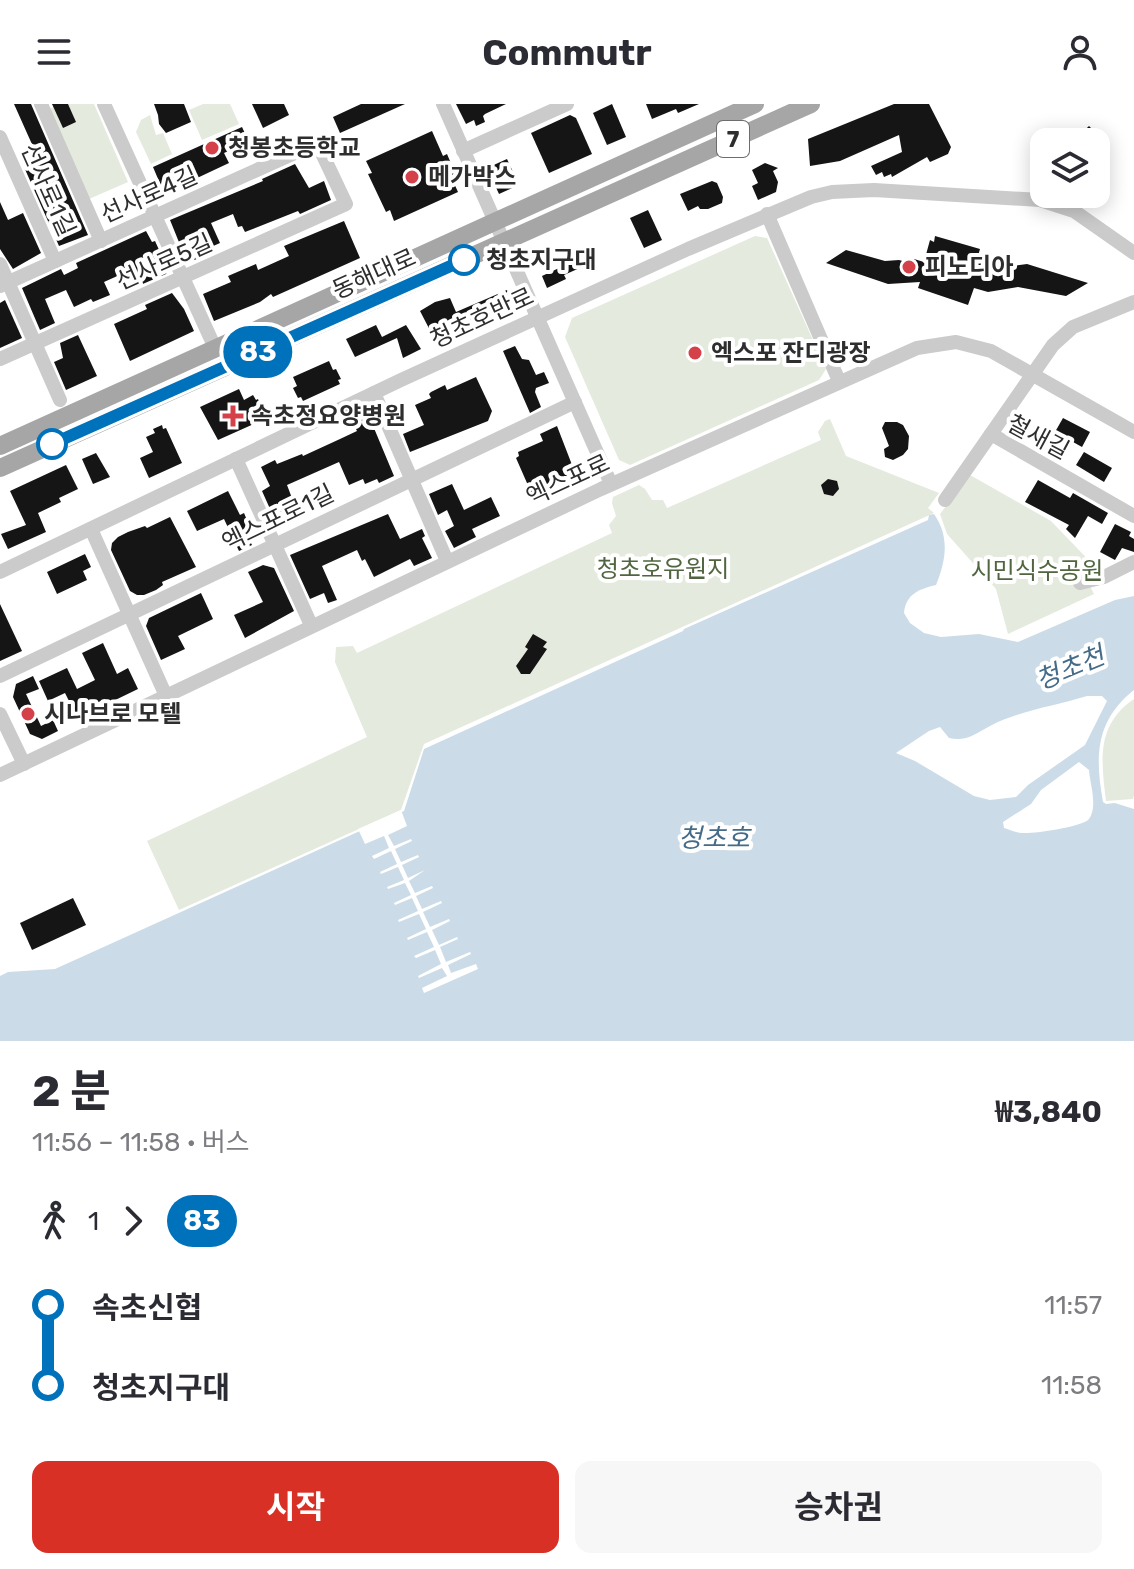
<!DOCTYPE html>
<html lang="ko">
<meta charset="utf-8">
<style>
:root{--surface:#fff;--page:#f7f7f7;--text:#2b2b33;--muted:#7c7c81;--accent:#d93025}
body{margin:0;font-family:Rubik,"Noto Sans KR",sans-serif;background:var(--page);color:var(--text);height:100vh;display:flex;flex-direction:column;font-size:30px;white-space:nowrap}
*{box-sizing:border-box;margin:0}
p{font-size:26px;color:var(--muted)}
.icon{flex:none;width:44px;height:44px;fill:none;stroke:currentColor;stroke-width:2;stroke-linecap:round;stroke-linejoin:round}
.map{position:relative;height:937px;overflow:hidden}
.side{display:flex;flex-direction:column;background:var(--surface);flex:1}
.side>*{flex:none}
.badge{padding:0 16px;border-radius:26px;font-size:28px;line-height:52px}
.controls{position:absolute;left:1030px;top:24px;display:grid;gap:16px}
.controls a{display:grid;place-items:center;width:80px;height:80px;border-radius:16px;background:var(--surface);box-shadow:0 4px 20px #0003;font-size:40px}
.map>.badge{position:absolute;translate:-50% -50%;box-shadow:0 0 0 4px #fff}
.legs{display:flex;align-items:center;gap:12px;height:88px;padding:0 32px;font-size:26px}
.legs p{margin-inline-start:auto}
.overview{display:flex;align-items:center;justify-content:space-between;height:136px;padding:0 32px}
h1{font-size:44px;font-weight:700;line-height:60px}
.action{display:flex;gap:16px;margin-top:auto;padding:16px 32px}
.action a{flex:1;height:92px;border-radius:16px;background:var(--accent);color:#fff;font-size:32px;font-weight:700;line-height:92px;text-align:center}
.action a+a{background:var(--page);color:var(--text)}
ul{padding:0 32px;list-style:none}
li{display:flex;align-items:center;gap:28px;height:80px;font-size:30px}
li i{display:grid;place-items:center;width:12px;height:100%;margin:0 10px;background:currentColor}
li i::after{content:'';width:20px;height:20px;margin:-10px;border:6px solid;border-radius:50%;background:var(--surface)}
li p{margin-inline-start:auto}
li:first-child i{background:linear-gradient(#0000 50%,currentColor 0)}
li:last-child i{background:linear-gradient(currentColor 50%,#0000 0)}
header{display:flex;justify-content:space-between;align-items:center;height:104px;padding:0 32px;background:var(--surface);font-size:36px;font-weight:700}
.map>svg:first-child{display:block}
.green{fill:#e4eadd}
.water{fill:#cbdce8;fill-rule:evenodd}
.pier{fill:#fff}
.building{fill:#151515}
.lines{fill:none;stroke-linecap:round;stroke-linejoin:round}
.minor{stroke:#cbcbcb;stroke-width:14}
.major{stroke:#a6a6a6;stroke-width:18}
.line-1-casing{stroke:#fff;stroke-width:18}
.line-1{stroke:#0072bc;stroke-width:12}
.poi-dot{fill:#d44149;stroke:#fff;stroke-width:3}
.stop-1-dot{fill:#fff;stroke:#0072bc;stroke-width:4}
.labels{text-anchor:middle;stroke-width:8;stroke-linejoin:round;paint-order:stroke}
.shield{fill:#fff;stroke:#6d6d6d;stroke-width:2}
.shield-label{font-size:22px;font-weight:bold;fill:#2e2e2e}
.poi-label{font-size:24px;font-weight:bold;fill:#2e2e2e;stroke:#fff;text-anchor:start}
.street-label{font-size:24px;fill:#2e2e2e;stroke:#fff}
.stop-label{font-size:24px;font-weight:bold;fill:#2e2e2e;stroke:#fff;text-anchor:start}
.park-label{font-size:24px;fill:#516640;stroke:#fff}
.water-label{font-size:26px;font-style:italic;fill:#446c88;stroke:#fff}
</style>
<header><svg class="icon" aria-label="menu" viewBox="0 0 24 24"><path d="M4 6h16M4 12h16M4 18h16"/></svg>Commutr<svg class="icon" aria-label="person" viewBox="0 0 24 24"><circle cx="12" cy="8" r="4"/><path d="M4 21q1-7 8-7t8 7"/></svg></header>
<div class="map">
<svg width="1134" height="937" viewBox="0 0 1134 937">
<rect width="100%" height="100%" fill="#fff"/>
<g class="green">
<polygon points="61,0 94,0 128,78 89,95 49,5"/>
<polygon points="203,0 230,0 239,20 202,36 189,6"/>
<polygon points="150,11 156,31 163,29 172,50 151,60 136,28 141,16"/>
<polygon points="755,132 767,134 826,265 819,276 630,361 619,356 565,233 572,214"/>
<polygon points="830,315 846,352 939,389 928,404 934,409 424,640 401,706 179,806 147,737 367,633 335,558 336,543 353,542 357,549 612,429 609,421 616,412 612,399 613,393 639,381 645,385 652,396 663,396 667,404 821,336 818,328 825,317"/>
<polygon points="970,371 1051,417 1101,469 1087,476 1094,490 1008,530 996,485 947,430 940,410"/>
<path d="M 1134,595 L 1134,691 L 1133,695 L 1106,697 C 1101,656 1096,621 1134,595 Z"/>
</g>
<path class="water" d="M 934,410 C 950,433 946,456 936,481 C 919,485 906,490 904,509 L 910,519 L 924,529 L 941,533 L 979,530 L 1018,538 L 1115,496 L 1134,492 L 1134,586 C 1095,617 1095,653 1103,698 L 1106,700 L 1115,699 L 1134,705 L 1134,937 L 0,937 L 0,872 L 8,868 L 55,865 L 404,707 L 424,645 L 683,527 L 684,525 L 928,416 L 929,411 ZM 1087,592 L 1102,592 L 1107,597 L 1085,641 L 1028,681 L 1016,693 L 990,696 L 974,692 L 915,657 L 896,649 L 929,627 L 940,623 L 949,634 C 966,638 975,630 990,622 C 1021,606 1055,602 1087,592 ZM 1079,658 L 1089,666 C 1090,681 1098,702 1089,715 C 1083,723 1033,730 1022,729 C 1016,729 1009,725 1004,724 L 1003,718 L 1031,700 L 1041,686 Z"/>
<polygon class="pier" points="401,706 407,722 388,731 394,742 411,735 412,737 395,745 401,758 418,751 419,753 402,761 408,774 425,766 409,777 415,789 432,782 433,784 416,792 422,805 441,797 442,799 423,808 430,823 449,815 450,817 432,826 439,841 457,833 458,835 440,843 446,858 470,848 471,850 448,861 451,869 476,860 478,865 424,889 422,884 447,872 442,864 419,874 418,872 441,860 435,846 416,854 414,852 434,843 427,828 408,836 407,834 426,825 419,810 399,818 398,816 418,807 412,794 395,801 394,799 411,791 405,779 388,785 387,783 404,776 398,763 381,770 380,768 397,760 391,747 374,755 372,752 389,744 384,732 365,740 358,725"/>
<g class="building">
<polygon points="14,0 31,0 88,131 59,142 20,54 35,47"/>
<polygon points="52,0 68,0 76,18 63,24"/>
<polygon points="154,0 184,0 191,18 166,29 159,20 158,11"/>
<polygon points="252,0 284,0 289,11 263,24"/>
<polygon points="361,0 405,0 340,29 333,13"/>
<polygon points="456,0 506,0 485,10 483,12 485,18 476,22 474,16 466,20"/>
<polygon points="612,0 626,33 607,41 593,9"/>
<polygon points="646,0 699,0 678,9 676,5 652,15"/>
<polygon points="894,0 929,0 951,43 948,50 930,58 927,53 892,73 891,70 884,73 882,68 876,71 871,62 902,48 899,31 840,57 810,62 808,35"/>
<polygon points="570,11 576,14 592,50 549,69 531,29"/>
<polygon points="1089,22 1109,42 1096,54 1096,38 1072,38"/>
<polygon points="242,23 249,38 224,49 229,59 195,75 194,73 188,75 186,70 161,82 153,63"/>
<polygon points="432,27 443,52 447,50 458,76 453,77 458,88 394,117 390,106 386,108 368,70 372,69 366,57"/>
<polygon points="507,55 519,81 499,90 487,64"/>
<polygon points="765,59 778,64 773,67 778,78 776,88 758,96 752,82 758,79 752,66"/>
<polygon points="295,60 309,84 324,77 331,96 300,110 298,107 245,128 242,122 238,123 233,110 211,119 220,139 202,147 204,153 187,158 170,116 263,77 262,75"/>
<polygon points="712,77 717,79 723,93 722,99 708,105 700,105 698,102 688,107 680,90"/>
<polygon points="0,98 8,116 23,109 41,149 13,165 0,145"/>
<polygon points="648,106 662,136 644,144 630,114"/>
<polygon points="344,117 360,154 273,193 271,190 260,198 214,217 203,190 231,178 228,172 256,160 258,166 289,152 284,142"/>
<polygon points="146,127 152,138 155,137 160,148 168,166 166,170 131,185 124,169 104,178 110,191 93,198 91,195 74,203 66,186 45,195 55,219 40,226 22,184 61,165 64,171 78,164 76,159"/>
<polygon points="935,132 980,145 978,152 983,153 979,166 1027,160 1088,179 1066,192 1018,183 988,188 974,184 968,201 918,184 920,178 888,180 826,159 846,146 885,157 899,156 913,160 914,155 924,158 930,136 934,138"/>
<polygon points="580,148 584,158 581,160 582,163 564,171 566,175 547,184 542,172 559,164 557,159"/>
<polygon points="507,186 512,199 485,212 487,215 458,228 460,232 443,240 440,233 435,236 420,207 435,198 450,194 456,208"/>
<polygon points="172,189 184,205 194,227 130,257 114,220 147,205 145,201"/>
<polygon points="5,196 22,234 0,244 0,199"/>
<polygon points="376,221 382,233 406,221 421,245 403,254 397,234 355,253 346,235"/>
<polygon points="78,231 97,272 66,286 54,258 63,254 60,239"/>
<polygon points="515,242 522,255 529,256 536,271 544,268 549,279 536,284 535,288 541,303 530,309 503,247"/>
<polygon points="329,257 333,266 336,265 341,275 338,276 340,280 303,297 301,293 298,294 293,284 297,282 293,273"/>
<polygon points="476,273 492,307 488,317 410,348 403,330 424,321 415,301 431,294 429,290 431,288 445,281 447,286"/>
<polygon points="239,285 244,296 253,291 256,296 258,295 265,315 218,336 200,303"/>
<polygon points="365,314 371,317 394,372 379,379 377,375 365,380 363,375 349,381 339,358 287,381 298,410 281,418 275,416 262,387 270,382 261,363 275,356 277,360 302,350 303,352 340,335 357,327 353,319"/>
<polygon points="1063,314 1090,328 1082,343 1055,328"/>
<polygon points="885,318 897,318 903,321 909,332 908,345 903,351 893,356 885,353 884,345 889,342 882,324"/>
<polygon points="162,321 163,325 166,324 182,359 149,374 140,354 153,348 146,333 155,329 153,325"/>
<polygon points="557,322 579,379 564,385 563,382 534,395 516,354 519,352 518,348 543,337 540,330"/>
<polygon points="1084,348 1112,364 1104,378 1076,361"/>
<polygon points="96,349 110,373 93,380 82,355"/>
<polygon points="66,361 78,385 59,394 61,398 38,409 46,428 8,445 1,430 26,421 10,387"/>
<polygon points="828,375 837,377 839,385 833,392 824,390 821,381"/>
<polygon points="1038,376 1070,394 1073,389 1108,409 1102,420 1088,412 1075,434 1066,425 1069,421 1025,398"/>
<polygon points="452,380 464,406 491,393 500,412 472,425 476,433 454,444 445,427 454,422 447,406 438,411 429,390"/>
<polygon points="228,387 240,411 244,409 255,435 250,437 252,441 239,447 224,415 197,427 187,407"/>
<polygon points="388,410 400,435 422,425 425,432 422,434 432,454 414,462 410,455 374,473 365,455 362,457 357,446 322,462 337,496 328,499 324,489 310,495 290,451"/>
<polygon points="170,413 196,463 162,478 163,481 156,486 144,491 137,491 130,487 111,446 112,439 118,433 128,428 145,422 147,424"/>
<polygon points="1115,420 1131,428 1129,432 1134,435 1134,448 1122,444 1115,456 1100,448"/>
<polygon points="85,450 91,463 83,467 87,476 57,490 47,468"/>
<polygon points="263,461 274,464 294,507 245,534 234,511 263,498 248,468"/>
<polygon points="201,489 213,515 178,532 185,545 161,556 146,522 149,514"/>
<polygon points="0,500 22,547 0,557"/>
<polygon points="533,530 547,538 543,543 547,545 530,570 521,570 516,562 528,545 525,543"/>
<polygon points="103,539 117,570 128,564 138,585 107,600 105,595 75,609 65,589 48,597 39,577 67,564 77,585 95,576 82,549"/>
<polygon points="33,572 39,585 26,590 41,622 53,616 58,627 42,635 30,630 13,593 16,580"/>
<polygon points="73,794 86,821 32,846 20,819"/>
</g>
<g class="lines">
<g class="minor">
<polyline points="41,0 101,137"/>
<polyline points="104,0 215,244"/>
<polyline points="443,0 611,380"/>
<polyline points="0,33 55,157"/>
<polyline points="463,47 567,0"/>
<polyline points="767,110 839,277"/>
<polyline points="0,160 60,296"/>
<polyline points="0,182 310,42 320,45 346,100 0,255"/>
<polyline points="374,289 447,457"/>
<polyline points="991,330 1134,412"/>
<polyline points="236,355 311,521"/>
<polyline points="945,396 1053,241 1073,223 1134,198"/>
<polyline points="91,425 166,592"/>
<polyline points="0,468 401,276 688,145 811,93 832,88 874,86 1040,96 1074,107 1134,149"/>
<polyline points="1080,479 1104,473 1134,458"/>
<polyline points="0,572 575,298"/>
<polyline points="0,610 24,660"/>
<polyline points="0,671 601,385 917,244 956,238 991,247 1134,328"/>
</g>
<g class="major">
<polyline points="0,342 755,0"/>
<polyline points="0,364 811,0"/>
</g>
</g>
<g class="lines">
<g class="line-1-casing">
<polyline id="line-1" points="52,340 464,156"/>
</g>
<use href="#line-1" class="line-1"/>
</g>
<g class="poi-dot">
<circle cx="212" cy="44" r="8"/>
<circle cx="412" cy="73" r="8"/>
<circle cx="909" cy="163" r="8"/>
<circle cx="695" cy="249" r="8"/>
<path d="M229 300h8v8h8v8h-8v8h-8v-8h-8v-8h8z"/>
<circle cx="28" cy="610" r="8"/>
</g>
<g class="stop-1-dot">
<circle cx="464" cy="156" r="14"/>
<circle cx="52" cy="340" r="14"/>
</g>
<g class="labels">
<rect class="shield" x="717" y="17" width="32" height="36" rx="6"/>
<g class="shield-label">
<text x="733" y="43">7</text>
</g>
<g class="poi-label">
<text x="228" y="52">청봉초등학교</text>
<text x="428" y="81">메가박스</text>
<text x="925" y="171">피노디아</text>
<text x="711" y="257">엑스포 잔디광장</text>
<text x="251" y="320">속초정요양병원</text>
<text x="44" y="618">시나브로 모텔</text>
</g>
<g class="street-label">
<text transform="translate(48 86) rotate(66)" y="8">선사로1길</text>
<text transform="translate(149 91) rotate(-24)" y="8">선사로4길</text>
<text transform="translate(164 158) rotate(-24)" y="8">선사로5길</text>
<text transform="translate(374 170) rotate(-24)" y="8">동해대로</text>
<text transform="translate(482 214) rotate(-25)" y="8">청초호반로</text>
<text transform="translate(1038 333) rotate(28)" y="8">철새길</text>
<text transform="translate(568 376) rotate(-25)" y="8">엑스포로</text>
<text transform="translate(278 414) rotate(-26)" y="8">엑스포로1길</text>
</g>
<g class="stop-label">
<text x="486" y="164">청초지구대</text>
</g>
<g class="park-label">
<text x="663" y="473">청초호유원지</text>
<text x="1037" y="475">시민식수공원</text>
</g>
<g class="water-label">
<text transform="translate(1070 564) rotate(-23)" y="9">청초천</text>
<text x="714" y="743">청초호</text>
</g>
</g>
</svg>
<div class="controls">
<a><svg class="icon" aria-label="layers" viewBox="0 0 24 24"><path d="M12 4l9 5-9 5-9-5zM3 14l9 5 9-5"/></svg></a>
</div>
<b class="badge" style="left:258px;top:248px;background:#0072bc;color:#fff">83</b>
</div>
<section class="side">
<div class="overview"><div><h1>2 분</h1><p>11:56 – 11:58 · 버스</p></div><b>₩3,840</b></div>
<div class="legs"><svg class="icon" aria-label="walk" viewBox="0 0 24 24"><circle cx="13" cy="4" r="2"/><path d="M13 8l-2 6 4 7M11 14l-3 7M7 12l3-4h3l4 4"/></svg>1<svg class="icon" aria-label="forward" viewBox="0 0 24 24"><path d="M9 5l7 7-7 7"/></svg><b class="badge" style="background:#0072bc;color:#fff">83</b></div>
<ul>
<li><i style="color:#0072bc"></i><b>속초신협</b><p>11:57</p></li>
<li><i style="color:#0072bc"></i><b>청초지구대</b><p>11:58</p></li>
</ul>
<div class="action"><a>시작</a><a>승차권</a></div>
</section>
